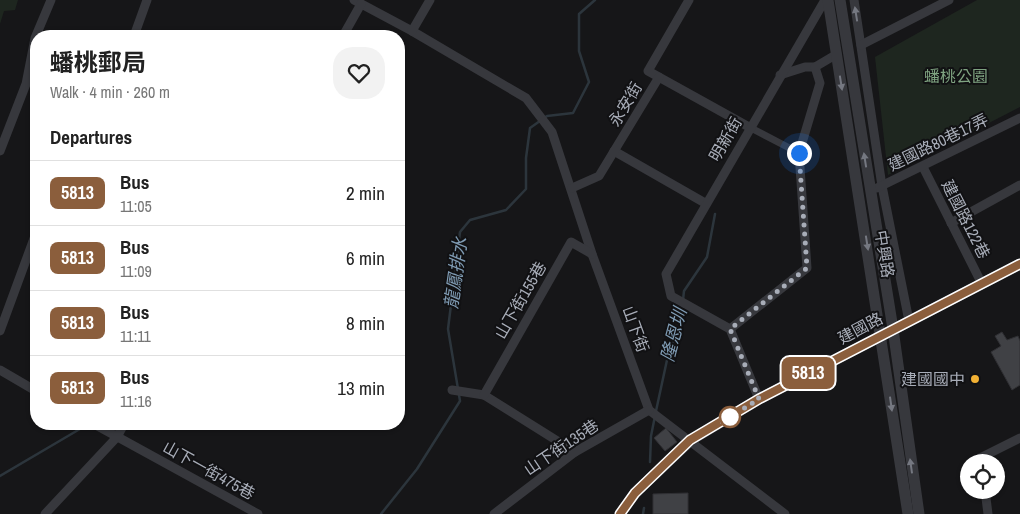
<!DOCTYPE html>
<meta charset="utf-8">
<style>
:root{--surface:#fff;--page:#f2f2f2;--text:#222;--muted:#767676;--line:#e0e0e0}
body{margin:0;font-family:"Archivo Narrow","Noto Sans TC",sans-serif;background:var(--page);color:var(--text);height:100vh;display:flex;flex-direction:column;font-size:19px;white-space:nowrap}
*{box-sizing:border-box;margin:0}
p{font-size:16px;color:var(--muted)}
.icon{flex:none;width:28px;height:28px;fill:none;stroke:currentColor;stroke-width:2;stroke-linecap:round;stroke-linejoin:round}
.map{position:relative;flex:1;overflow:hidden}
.sheet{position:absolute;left:30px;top:30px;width:375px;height:400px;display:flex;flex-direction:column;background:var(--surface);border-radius:20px;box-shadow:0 1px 4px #0004}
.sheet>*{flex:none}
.badge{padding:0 10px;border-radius:8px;font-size:18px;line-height:32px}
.controls{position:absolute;left:960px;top:454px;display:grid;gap:10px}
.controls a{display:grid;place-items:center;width:45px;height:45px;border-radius:50%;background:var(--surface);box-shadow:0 1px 4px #0004;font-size:25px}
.you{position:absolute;width:25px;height:25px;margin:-12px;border:4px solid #fff;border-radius:50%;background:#1a73e8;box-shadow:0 0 0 8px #1a73e833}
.map>.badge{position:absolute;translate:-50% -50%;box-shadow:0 0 0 2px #fff}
h2{padding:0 20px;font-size:19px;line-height:45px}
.round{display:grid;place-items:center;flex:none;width:52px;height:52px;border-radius:20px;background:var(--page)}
.overview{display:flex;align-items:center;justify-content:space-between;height:85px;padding:0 20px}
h1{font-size:24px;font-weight:700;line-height:38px}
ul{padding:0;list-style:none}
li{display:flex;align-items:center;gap:15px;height:65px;padding:0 20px;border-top:1px solid var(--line)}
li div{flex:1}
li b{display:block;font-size:19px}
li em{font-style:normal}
li .badge{min-width:55px;font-weight:700;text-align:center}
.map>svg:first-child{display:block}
.green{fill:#1e261f}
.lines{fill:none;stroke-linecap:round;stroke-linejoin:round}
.stream{stroke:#2c353c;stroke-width:2.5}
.building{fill:#404145;stroke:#303034}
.pedestrian{stroke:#37383d;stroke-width:7}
.minor{stroke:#37383d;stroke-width:9}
.tertiary{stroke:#37383d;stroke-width:11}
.oneway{fill:#757881}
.line-casing{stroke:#fff;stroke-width:11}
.line{stroke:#8b5e3c;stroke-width:8}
.walk{stroke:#a8adb8;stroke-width:5;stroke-dasharray:0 9}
.poi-dot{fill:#f2b134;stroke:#111113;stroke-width:2}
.stop-dot{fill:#fff;stroke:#8b5e3c;stroke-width:2.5}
.labels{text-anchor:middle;stroke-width:4;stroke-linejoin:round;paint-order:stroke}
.park-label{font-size:16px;fill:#7fa381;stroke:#111113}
.street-label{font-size:16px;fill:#a8adb8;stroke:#111113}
.poi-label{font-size:16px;fill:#a8adb8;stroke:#111113;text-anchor:end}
.water-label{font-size:18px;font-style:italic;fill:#7f9bb3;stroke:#111113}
</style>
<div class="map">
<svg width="1020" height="514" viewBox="0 0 1020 514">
<rect width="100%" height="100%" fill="#161618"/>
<g class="green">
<polygon points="0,0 18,0 15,10 4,11 0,24"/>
<polygon points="977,0 1020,0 1020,107 888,175 875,57"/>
</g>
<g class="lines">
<g class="stream">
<polyline points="683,300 684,291 707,257 715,214"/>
<polyline points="656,411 667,360 680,324 682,305"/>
<polyline points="650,462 651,436 655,416"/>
<polyline points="0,476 85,426"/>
<polyline points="381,514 417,469 460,401 448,329 460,232 470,220 506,210 526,189 526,158 530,128 547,116 573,113 589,82 579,51 579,14 595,0"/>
<polyline points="643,514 644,508"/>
</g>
</g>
<g class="building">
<polygon points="1002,332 1007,340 1018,336 1020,341 1020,385 1012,390 991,352 1001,346 995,336"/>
<polygon points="666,428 677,442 665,451 654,438"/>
<polygon points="688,493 688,514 653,514 653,494"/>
</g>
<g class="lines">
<polyline class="pedestrian" points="749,127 799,153"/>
<g class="minor">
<polyline points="354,0 412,31 526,98 552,132 592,254 649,410 785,514"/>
<polyline points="689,0 648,71 749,127"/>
<polyline points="854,0 882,186 909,321"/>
<polyline points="412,31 430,0"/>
<polyline points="134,36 147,0"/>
<polyline points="343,36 361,4"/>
<polyline points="861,45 949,0"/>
<polyline points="780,75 805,67 815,67"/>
<polyline points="0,151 26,84 35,38 51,0"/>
<polyline points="614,151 705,203"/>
<polyline points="923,167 982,284"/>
<polyline points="572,188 599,176 659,77"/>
<polyline points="877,188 1020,118"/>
<polyline points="951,223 1020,185"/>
<polyline points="730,329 807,268 799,153 820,83 815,67 837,54"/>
<polyline points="0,331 36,233"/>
<polyline points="0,370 36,391"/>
<polyline points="452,390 484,395 575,452"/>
<polyline points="484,395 571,242 592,254"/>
<polyline points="759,399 730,329 671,296 666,274 825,0"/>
<polyline points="94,424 258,514"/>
<polyline points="981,462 980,458 1020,438"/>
<polyline points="985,490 988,514"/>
<polyline points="45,514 117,437 124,424"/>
<polyline points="494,514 575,452 649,410"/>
</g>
<g class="tertiary">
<polyline points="828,0 908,514"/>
<polyline points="840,0 893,329 919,514"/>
<polyline points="620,514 635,493 691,440 759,399 1020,264"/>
</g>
</g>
<defs><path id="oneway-solid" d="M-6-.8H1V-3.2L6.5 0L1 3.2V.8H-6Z" transform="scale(1.25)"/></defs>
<g class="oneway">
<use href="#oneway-solid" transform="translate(856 14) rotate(-99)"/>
<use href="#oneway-solid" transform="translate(841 83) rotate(81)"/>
<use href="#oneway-solid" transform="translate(865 160) rotate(-99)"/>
<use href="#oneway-solid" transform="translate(867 243) rotate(81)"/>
<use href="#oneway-solid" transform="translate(891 404) rotate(82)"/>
<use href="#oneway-solid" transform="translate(911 466) rotate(-98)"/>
</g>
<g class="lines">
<g class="line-casing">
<polyline id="line" points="620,514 635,493 690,440 759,399 1020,264"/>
</g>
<use href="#line" class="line"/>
<polyline class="walk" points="730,417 722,422 759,399 730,329 807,268 799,153"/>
</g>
<circle class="poi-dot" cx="975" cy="379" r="5"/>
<circle class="stop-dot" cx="730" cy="417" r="10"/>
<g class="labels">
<g class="park-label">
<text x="956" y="82">蟠桃公園</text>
</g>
<g class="street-label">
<text transform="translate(625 104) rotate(-59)" y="6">永安街</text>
<text transform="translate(725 139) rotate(-60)" y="6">明新街</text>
<text transform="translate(938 142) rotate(-26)" y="6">建國路80巷17弄</text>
<text transform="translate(966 219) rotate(63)" y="6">建國路122巷</text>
<text transform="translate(885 254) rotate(81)" y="6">中興路</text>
<text transform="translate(520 300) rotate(-60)" y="6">山下街155巷</text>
<text transform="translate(860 328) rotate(-28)" y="6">建國路</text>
<text transform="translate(636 329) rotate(70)" y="6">山下街</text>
<text transform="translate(561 447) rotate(-34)" y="6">山下街135巷</text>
<text transform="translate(209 470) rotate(29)" y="6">山下一街475巷</text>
</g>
<g class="poi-label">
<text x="965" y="385">建國國中</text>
</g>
<g class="water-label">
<text transform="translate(456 273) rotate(-82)" y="6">龍鳳排水</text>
<text transform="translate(674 335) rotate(-75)" y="6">隆恩圳</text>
</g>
</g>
</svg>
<div class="controls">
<a><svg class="icon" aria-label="locate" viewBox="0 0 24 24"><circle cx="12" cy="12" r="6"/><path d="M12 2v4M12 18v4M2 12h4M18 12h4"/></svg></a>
</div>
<div class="you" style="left:799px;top:153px"></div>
<b class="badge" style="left:808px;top:373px;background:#8b5e3c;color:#fff">5813</b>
<section class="sheet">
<div class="overview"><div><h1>蟠桃郵局</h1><p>Walk · 4 min · 260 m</p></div><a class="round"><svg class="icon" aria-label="heart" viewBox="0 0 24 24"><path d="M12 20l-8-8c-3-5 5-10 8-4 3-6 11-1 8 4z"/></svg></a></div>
<h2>Departures</h2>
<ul>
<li><span class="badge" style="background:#8b5e3c;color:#fff">5813</span><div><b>Bus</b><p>11:05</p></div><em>2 min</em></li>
<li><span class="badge" style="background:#8b5e3c;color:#fff">5813</span><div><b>Bus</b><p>11:09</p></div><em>6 min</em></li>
<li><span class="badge" style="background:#8b5e3c;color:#fff">5813</span><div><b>Bus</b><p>11:11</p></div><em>8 min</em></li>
<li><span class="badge" style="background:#8b5e3c;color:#fff">5813</span><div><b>Bus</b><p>11:16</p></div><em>13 min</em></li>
</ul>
</section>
</div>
